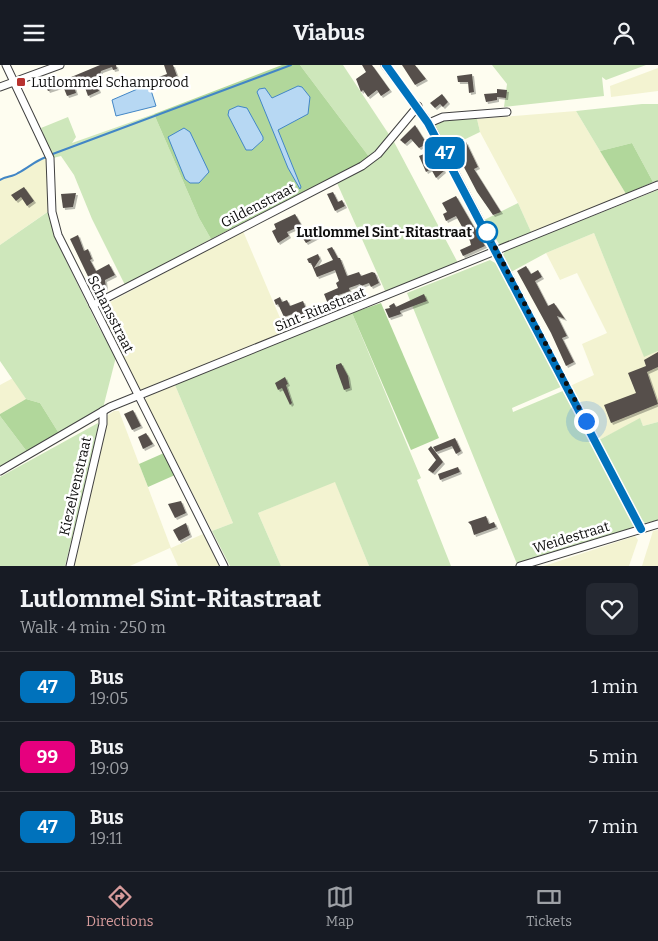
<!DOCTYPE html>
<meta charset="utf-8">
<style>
:root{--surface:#171b24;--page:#242831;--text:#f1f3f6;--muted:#9ea1a6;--line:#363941;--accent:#d79c9c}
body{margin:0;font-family:Bitter,serif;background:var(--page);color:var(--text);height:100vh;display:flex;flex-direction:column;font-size:19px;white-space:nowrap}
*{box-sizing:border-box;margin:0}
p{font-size:16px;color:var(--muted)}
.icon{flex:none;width:28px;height:28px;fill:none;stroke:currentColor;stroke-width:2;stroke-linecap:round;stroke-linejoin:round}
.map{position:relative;height:501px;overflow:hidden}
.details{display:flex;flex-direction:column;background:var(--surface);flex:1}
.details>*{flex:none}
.badge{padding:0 10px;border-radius:8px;font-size:18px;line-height:32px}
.you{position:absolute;width:25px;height:25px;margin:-12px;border:4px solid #fff;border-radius:50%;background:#1a73e8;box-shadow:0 0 0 8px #1a73e833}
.map>.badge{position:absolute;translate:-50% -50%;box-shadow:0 0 0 2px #fff}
.round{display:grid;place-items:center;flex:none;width:52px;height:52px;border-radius:8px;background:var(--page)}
.head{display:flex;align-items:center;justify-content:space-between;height:85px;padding:0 20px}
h1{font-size:24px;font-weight:700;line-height:38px}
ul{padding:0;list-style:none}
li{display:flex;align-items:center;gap:15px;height:70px;padding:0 20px;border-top:1px solid var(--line)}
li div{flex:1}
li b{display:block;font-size:19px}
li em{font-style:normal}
li .badge{min-width:55px;font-weight:700;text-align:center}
header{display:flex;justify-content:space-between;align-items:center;height:65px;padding:0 20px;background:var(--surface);font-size:22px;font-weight:700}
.tabs{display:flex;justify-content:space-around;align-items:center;height:70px;border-top:1px solid var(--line);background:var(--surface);font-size:14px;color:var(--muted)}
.tabs a{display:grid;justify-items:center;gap:2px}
.tabs .active{color:var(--accent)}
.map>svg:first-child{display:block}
.farmland{fill:#f3f3d1}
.green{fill:#cee7bb}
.forest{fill:#b1d79b}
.water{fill:#b7d8f3;stroke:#4286c6}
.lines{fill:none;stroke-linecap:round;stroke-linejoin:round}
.stream{stroke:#4286c6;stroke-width:2}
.building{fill:#56504b;filter:url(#shadow)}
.street-casing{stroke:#414141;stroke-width:9}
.street{stroke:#fff;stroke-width:7}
.line-casing{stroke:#fff;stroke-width:11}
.line{stroke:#0072bc;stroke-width:8}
.walk{stroke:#0e0e0e;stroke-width:5;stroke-dasharray:0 9}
.poi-dot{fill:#b8322d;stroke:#fff;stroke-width:2}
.stop-dot{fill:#fff;stroke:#0072bc;stroke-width:2.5}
.labels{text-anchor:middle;stroke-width:5;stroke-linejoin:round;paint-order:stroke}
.poi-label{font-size:14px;fill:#0e0e0e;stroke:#fff;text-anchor:start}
.street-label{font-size:14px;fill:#0e0e0e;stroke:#fff}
.stop-label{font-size:14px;font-weight:bold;fill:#0e0e0e;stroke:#fff;text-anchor:end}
</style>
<header><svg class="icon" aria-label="menu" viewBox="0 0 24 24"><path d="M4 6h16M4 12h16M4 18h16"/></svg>Viabus<svg class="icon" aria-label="person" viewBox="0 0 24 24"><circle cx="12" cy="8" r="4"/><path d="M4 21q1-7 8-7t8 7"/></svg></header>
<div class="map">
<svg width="658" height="501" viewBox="0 0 658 501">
<defs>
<filter id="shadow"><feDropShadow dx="2" dy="2" stdDeviation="0" flood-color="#0004"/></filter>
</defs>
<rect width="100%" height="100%" fill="#fefdf0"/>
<g class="farmland">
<polygon points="658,3 658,26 611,32 610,21"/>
<polygon points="576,46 626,129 532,169 518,138 480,67 477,54"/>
<polygon points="46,92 48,96 50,145 0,180 0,115 5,111 16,110 36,95"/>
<polygon points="243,166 286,267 141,326 101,249 101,242"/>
<polygon points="594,168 644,291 658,286 658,357 643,361 640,354 599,375 570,321 594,310 582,279 607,268 577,208 560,215 546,188"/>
<polygon points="13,313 26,334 0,349 0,320"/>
<polygon points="175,320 233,458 212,466 145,335 148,331"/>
<polygon points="114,346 119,346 171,483 203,469 219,501 178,501 170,483 130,501 74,501 108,350"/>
<polygon points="335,416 369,501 281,501 258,448"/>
<polygon points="658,465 658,501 642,501 653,466"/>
<polygon points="635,471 638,475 629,501 544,501"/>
</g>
<g class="green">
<polygon points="300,0 343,0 390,71 370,93"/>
<polygon points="492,0 646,0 606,15 602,12 604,31 504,42 507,19"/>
<polygon points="642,39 658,39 658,116 653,117 632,78 600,86 576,46"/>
<polygon points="154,49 199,153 211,174 125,220 92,154 74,110 61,91 53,93 41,63 68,52 76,72 72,78"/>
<polygon points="470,53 477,54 480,67 447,83 435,62 436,57 445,54"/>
<polygon points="393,75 458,198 386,228 337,118 377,94"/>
<polygon points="658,125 658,286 644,292 594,168 546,188 511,207 503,190 505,186"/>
<polygon points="518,138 532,169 503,179 499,179 484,155"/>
<polygon points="49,146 54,171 98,261 116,292 103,343 60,370 40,338 26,334 0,296 0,180"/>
<polygon points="490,195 497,199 563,321 512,343 513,347 565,325 636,462 517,499 407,228"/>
<polygon points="352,248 421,413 417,415 451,501 369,501 335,417 258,448 281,501 230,501 212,466 233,458 175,320"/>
<polygon points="0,351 28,388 0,402"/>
<polygon points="640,353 643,361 658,357 658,455 645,458 639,453 599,375"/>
<polygon points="98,358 99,365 65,501 0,501 0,412"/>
</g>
<g class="forest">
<polygon points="282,0 300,0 370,93 211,174 199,153 154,49"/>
<polygon points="632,78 653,117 626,129 600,86"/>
<polygon points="381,238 439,373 411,385 352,248"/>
<polygon points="26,334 40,338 60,370 28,388 0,351 0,349"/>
<polygon points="164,388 175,410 148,422 139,399"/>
</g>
<g class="water">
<polygon points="149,19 156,41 116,51 112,35"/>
<polygon points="298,21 302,22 310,32 308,49 278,65 301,122 300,124 288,103 257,27 259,24 265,23 272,33"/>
<polygon points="238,41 247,43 263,72 263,75 252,85 246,85 228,50 229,45"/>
<polygon points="184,63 190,67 209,107 199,118 190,118 185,114 168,72"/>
</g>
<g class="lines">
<g class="stream">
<polyline points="50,90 291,0"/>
<path d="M 0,115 C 6,111 13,112 18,108 C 28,103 35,96 46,92"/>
</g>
</g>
<g class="building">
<polygon points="100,0 116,0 117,4 113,5 112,2 101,6 100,10 94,12 99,26 88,31 83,17 74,21 76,28 67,31 63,21 48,26 46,22 51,21 49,15 55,13 57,18"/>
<polygon points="164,0 173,0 177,11 162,18 159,12 167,9"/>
<polygon points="362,0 372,0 390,25 381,31 377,25 368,32 363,25 361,27 356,14 366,7"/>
<polygon points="402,0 415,0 426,14 415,20"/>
<polygon points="472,9 474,27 469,28 468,17 458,17 457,11"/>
<polygon points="497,24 507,25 506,33 497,32 497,35 486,37 484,29 497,28"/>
<polygon points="442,29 448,37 443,42 440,39 435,43 430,38"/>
<polygon points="415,60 427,79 419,83 411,74 405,79 400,75"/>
<polygon points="466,77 478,102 474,104 501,147 493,150 477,127 456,87 455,82"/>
<polygon points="434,85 444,106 436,113 431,104 426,107 419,91"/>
<polygon points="24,122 34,136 27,141 21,132 16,136 11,130"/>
<polygon points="333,127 338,137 342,135 345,141 335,146 327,129"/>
<polygon points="76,128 73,142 63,143 61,129"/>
<polygon points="456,131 485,181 463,191 460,185 471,180 470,176 456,151 446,156 443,149 447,147 442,138"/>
<polygon points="295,149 307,170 316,165 319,171 306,178 296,163 287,167 289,171 278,178 272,166 276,164 274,159"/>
<polygon points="78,170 84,186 88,184 92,194 90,195 96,206 109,199 115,210 105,215 106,223 96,228 70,174"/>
<polygon points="332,182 338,193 340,193 347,211 359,207 361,211 372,207 375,208 379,218 371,222 369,218 361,221 360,219 349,223 350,226 336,231 337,234 328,239 324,229 338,223 336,218 339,216 335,205 317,212 311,198 309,198 307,194 318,189 320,194 314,203 333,195 327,184"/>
<polygon points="526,201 531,209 538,205 542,212 535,216 548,241 554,238 565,254 557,251 567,271 562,273 574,297 566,301 551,268 517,206"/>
<polygon points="424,229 427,236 400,246 401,249 389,253 385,244 390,243 389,241 394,238 396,242 398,241"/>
<polygon points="280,232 282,237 287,235 290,241 303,236 308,249 300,252 298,247 284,252 278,239 276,240 274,235"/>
<polygon points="658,287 658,302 647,307 658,339 611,358 604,340 636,328 628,308 646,301 644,295"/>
<polygon points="341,298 348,311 350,323 344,325 336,303 336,300"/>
<polygon points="285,312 288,319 286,320 292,338 290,340 282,323 278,325 275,318"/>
<polygon points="133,345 141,361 132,365 124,349"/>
<polygon points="146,368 153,379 143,384 138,372"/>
<polygon points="455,373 461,386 456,389 452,381 436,387 433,382"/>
<polygon points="431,381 443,397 433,408 428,405 436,395 428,384"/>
<polygon points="458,402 460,407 440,415 438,409"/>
<polygon points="181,436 186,448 175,453 168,439"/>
<polygon points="486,451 489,459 494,457 496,462 474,470 471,460 468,457"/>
<polygon points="186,458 190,470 179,476 173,465"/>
</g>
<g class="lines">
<g class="street-casing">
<g id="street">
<polyline points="6,0 50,93 52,147 58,170 224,501"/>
<polyline points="385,0 429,58 641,464"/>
<polyline points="0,22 60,0"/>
<polyline points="429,58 443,52 507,47"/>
<polyline points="93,240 362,101 378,89 418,41"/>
<polyline points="0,406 110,342 658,120"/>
<polyline points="70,501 103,359 103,346"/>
<polyline points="520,501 658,459"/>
</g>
</g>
<use href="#street" class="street"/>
</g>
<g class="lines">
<g class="line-casing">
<polyline id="line" points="386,0 428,58 641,464"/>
</g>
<use href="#line" class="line"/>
<polyline class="walk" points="487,167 586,356"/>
</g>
<rect class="poi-dot" x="16" y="12" width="10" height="10" rx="2.5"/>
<circle class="stop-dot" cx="487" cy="167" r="10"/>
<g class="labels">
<g class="poi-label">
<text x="31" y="22">Lutlommel Schamprood</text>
</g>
<g class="street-label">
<text transform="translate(258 140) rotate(-27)" y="5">Gildenstraat</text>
<text transform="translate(320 244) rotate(-22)" y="5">Sint-Ritastraat</text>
<text transform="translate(111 249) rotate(63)" y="5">Schansstraat</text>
<text transform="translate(75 421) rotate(-77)" y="5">Kiezelvenstraat</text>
<text transform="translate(571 472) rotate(-17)" y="5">Weidestraat</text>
</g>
<g class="stop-label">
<text x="472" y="172">Lutlommel Sint-Ritastraat</text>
</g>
</g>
</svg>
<div class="you" style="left:586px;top:356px"></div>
<b class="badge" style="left:445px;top:88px;background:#0072bc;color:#fff">47</b>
</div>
<section class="details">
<div class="head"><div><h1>Lutlommel Sint-Ritastraat</h1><p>Walk · 4 min · 250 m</p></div><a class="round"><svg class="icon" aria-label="heart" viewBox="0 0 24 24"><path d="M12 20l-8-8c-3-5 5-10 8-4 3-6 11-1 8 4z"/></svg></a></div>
<ul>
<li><span class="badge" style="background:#0072bc;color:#fff">47</span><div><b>Bus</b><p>19:05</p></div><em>1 min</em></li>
<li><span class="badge" style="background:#e6007e;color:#fff">99</span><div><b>Bus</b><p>19:09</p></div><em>5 min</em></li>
<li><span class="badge" style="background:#0072bc;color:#fff">47</span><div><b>Bus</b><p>19:11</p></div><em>7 min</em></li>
</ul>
</section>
<nav class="tabs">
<a class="active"><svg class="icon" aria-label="directions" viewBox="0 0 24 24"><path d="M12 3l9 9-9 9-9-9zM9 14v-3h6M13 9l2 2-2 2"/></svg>Directions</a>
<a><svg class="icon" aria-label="map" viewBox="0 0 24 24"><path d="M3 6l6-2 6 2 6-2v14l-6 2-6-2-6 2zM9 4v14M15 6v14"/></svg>Map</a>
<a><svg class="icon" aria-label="tickets" viewBox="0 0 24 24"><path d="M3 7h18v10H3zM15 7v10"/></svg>Tickets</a>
</nav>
